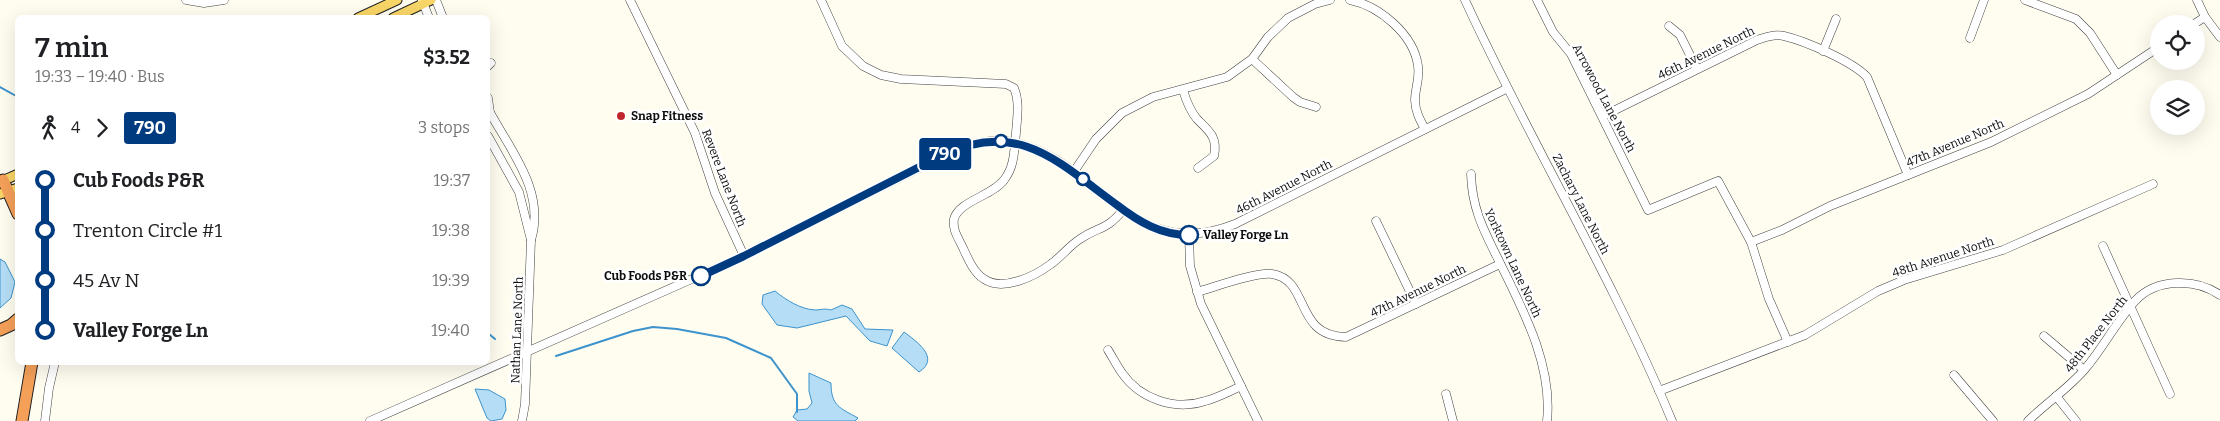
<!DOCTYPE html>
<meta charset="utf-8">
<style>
:root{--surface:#fff;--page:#f6f6f6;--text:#202124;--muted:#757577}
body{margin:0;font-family:Bitter,serif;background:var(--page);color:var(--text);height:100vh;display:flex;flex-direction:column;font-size:19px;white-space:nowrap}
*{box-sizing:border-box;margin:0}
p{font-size:16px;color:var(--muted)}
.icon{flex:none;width:28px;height:28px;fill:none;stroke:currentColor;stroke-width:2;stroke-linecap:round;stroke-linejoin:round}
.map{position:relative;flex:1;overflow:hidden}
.side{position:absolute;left:15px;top:15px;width:475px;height:350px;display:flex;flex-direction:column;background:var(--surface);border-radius:8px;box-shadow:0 5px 20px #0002}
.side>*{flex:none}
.badge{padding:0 10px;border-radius:4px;font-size:18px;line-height:32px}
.buttons{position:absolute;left:2150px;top:15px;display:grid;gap:10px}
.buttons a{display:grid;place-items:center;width:55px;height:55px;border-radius:50%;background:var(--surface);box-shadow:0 5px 20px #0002;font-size:25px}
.map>.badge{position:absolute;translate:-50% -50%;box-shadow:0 0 0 2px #fff}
.legs{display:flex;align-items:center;gap:8px;height:55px;padding:0 20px;font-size:16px}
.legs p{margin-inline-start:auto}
.head{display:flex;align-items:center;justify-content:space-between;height:85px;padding:0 20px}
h1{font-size:28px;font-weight:600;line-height:38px}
ul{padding:0 20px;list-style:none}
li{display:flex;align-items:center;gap:18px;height:50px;font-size:19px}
li i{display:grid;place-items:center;width:8px;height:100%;margin:0 6px;background:currentColor}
li i::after{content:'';width:12px;height:12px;margin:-6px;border:4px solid;border-radius:50%;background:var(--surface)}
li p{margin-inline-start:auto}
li:first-child i{background:linear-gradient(#0000 50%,currentColor 0)}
li:last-child i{background:linear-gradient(currentColor 50%,#0000 0)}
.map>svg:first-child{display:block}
.water{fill:#b5def6;stroke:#3c93cd}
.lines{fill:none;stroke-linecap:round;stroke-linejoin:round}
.stream{stroke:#3c93cd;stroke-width:2}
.minor-casing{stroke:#414141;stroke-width:9}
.major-casing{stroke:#1f1f1f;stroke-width:11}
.highway-casing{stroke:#1f1f1f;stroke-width:13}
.minor{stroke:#fff;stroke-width:8}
.major{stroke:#f8d567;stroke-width:9}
.highway{stroke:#f4a059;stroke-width:11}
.line-1-casing{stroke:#fff;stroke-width:11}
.line-1{stroke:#003b80;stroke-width:8}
.poi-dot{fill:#bf262d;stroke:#fff;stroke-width:2}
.stop-1-dot{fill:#fff;stroke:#003b80;stroke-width:2.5}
.labels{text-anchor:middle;stroke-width:5;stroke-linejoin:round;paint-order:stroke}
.street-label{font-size:12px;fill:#0e0e0e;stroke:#fff}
.poi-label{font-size:12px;font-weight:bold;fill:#0e0e0e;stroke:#fff;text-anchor:start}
.stop-label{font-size:12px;font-weight:bold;fill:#0e0e0e;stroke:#fff;text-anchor:start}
</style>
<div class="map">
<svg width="2220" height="421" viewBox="0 0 2220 421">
<rect width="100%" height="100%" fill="#fffcf0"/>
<g class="water">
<polygon points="0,259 5,262 15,282 11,298 0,308"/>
<path d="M 775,291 C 786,300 800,309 815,310 C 821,310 824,308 831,310 L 842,305 L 852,309 L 865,329 L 893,330 L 887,346 L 870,341 L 846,316 L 797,328 L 777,325 L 762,304 L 763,295 Z"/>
<path d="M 904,332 C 916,341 941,358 919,372 L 892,348 Z"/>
<path d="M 809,373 L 831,383 C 831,406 840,408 858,418 L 855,421 L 798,421 L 793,417 L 797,410 L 807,409 L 812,403 L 809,391 Z"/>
<polygon points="475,389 489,390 505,399 506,410 502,419 491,421 487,418"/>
</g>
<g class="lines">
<g class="stream">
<polyline points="0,87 18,97"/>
<polyline points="488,327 489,334 495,339"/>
<polyline points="556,356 633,331 653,327 677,329 726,338 771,358 797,394 797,412"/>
</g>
<g class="minor-casing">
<g id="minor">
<polyline points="186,0 204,3 224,0"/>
<polyline points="422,0 429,18"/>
<polyline points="436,0 443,18"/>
<polyline points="630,0 695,133 715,193 744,256"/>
<path d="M 821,0 L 842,46 L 863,66 L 881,75 L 901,79 L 1006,84 L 1014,88 C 1020,102 1017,118 1016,133 C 1014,150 1015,166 1004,180 C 992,196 959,201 954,219 C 952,230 959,239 963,248 C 968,259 974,273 984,279 C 1003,292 1035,276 1051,264 C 1061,257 1069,246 1080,239 C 1099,226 1106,231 1123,210"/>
<path d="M 1350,0 C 1380,6 1414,35 1418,66 C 1420,78 1415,89 1415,100 C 1415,111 1420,120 1425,129"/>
<path d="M 1465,0 C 1530,142 1612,276 1672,421"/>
<polyline points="1537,0 1553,32 1571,54 1648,210 1718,181 1751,242 1769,299 1788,342"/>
<polyline points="2025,0 2076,19 2090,33 2117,75"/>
<polyline points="2197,0 2205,17 2220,37"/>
<polyline points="2194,24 2205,17"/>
<polyline points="1669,26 1680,35 1697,69"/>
<polyline points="1970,38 1984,0"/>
<polyline points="1823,51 1836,19"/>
<polyline points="1252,59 1293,97 1300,102 1316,107"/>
<polyline points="488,66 491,63"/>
<path d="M 1183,90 C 1186,100 1190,111 1197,119 C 1209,131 1218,137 1214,156 L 1198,168"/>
<polyline points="488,98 490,113"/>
<path d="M 488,109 C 510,150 546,191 531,240 L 525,404 L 522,421"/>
<path d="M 1603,116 L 1757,40 C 1766,37 1775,34 1784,36 C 1805,41 1852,61 1867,77 L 1908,175"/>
<polyline points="488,136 519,192 531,240"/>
<polyline points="1073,173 1096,139 1122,113 1153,97 1227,77 1252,59 1268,37 1288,18 1315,4 1330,0"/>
<path d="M 1471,174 C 1472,208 1483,229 1498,259 C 1522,308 1553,364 1547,421"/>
<polyline points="1376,221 1416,304"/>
<polyline points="1189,235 1190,266 1201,304 1258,421"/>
<polyline points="1751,242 1782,230 1830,206 1991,142 2088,94 2159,47"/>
<polyline points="2103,246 2170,394"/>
<path d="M 1197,292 C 1215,287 1255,272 1272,274 C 1311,280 1293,336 1346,337 L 1500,264"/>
<polyline points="2044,336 2084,370"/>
<path d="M 1108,350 C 1113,358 1117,366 1122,373 C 1140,399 1175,411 1205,401 C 1217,398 1229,392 1241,386"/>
<polyline points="1954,375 1993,421"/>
<polyline points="1659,391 1805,335 1878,291 1904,280 2003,250 2153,184"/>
<polyline points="1446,394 1453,421"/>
<polyline points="2056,396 2076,421"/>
<polyline points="45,421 49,388 55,362"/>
<path d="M 370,421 L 744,256 L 961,147 C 975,143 991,139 1006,141 C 1097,154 1128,267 1235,224 L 1506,89"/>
<path d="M 2028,421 C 2046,403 2068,389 2085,369 C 2103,348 2116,322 2135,301 C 2156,278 2196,278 2220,295"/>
</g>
</g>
<g class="major-casing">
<g id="major">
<polyline points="358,18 397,0"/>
<polyline points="393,18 431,0"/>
<polyline points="0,182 18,174"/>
<polyline points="0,194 18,188"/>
</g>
</g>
<g class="highway-casing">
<g id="highway">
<polyline points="3,180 18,214"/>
<polyline points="0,330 11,325 18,319"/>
<polyline points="22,421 32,362"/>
</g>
</g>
<use href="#minor" class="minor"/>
<use href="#major" class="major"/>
<use href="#highway" class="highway"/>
</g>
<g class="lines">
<g class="line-1-casing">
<path id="line-1" d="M 701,276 L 744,256 L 943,155 C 1019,119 1058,162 1117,205 C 1139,222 1161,235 1189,235"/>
</g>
<use href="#line-1" class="line-1"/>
</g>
<circle class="poi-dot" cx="621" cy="116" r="5"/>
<g class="stop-1-dot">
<circle cx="1001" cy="141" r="6"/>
<circle cx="1083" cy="179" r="6"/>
<circle cx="1189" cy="235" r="9"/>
<circle cx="701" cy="276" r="9"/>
</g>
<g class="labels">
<g class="street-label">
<text transform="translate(1706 53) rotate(-26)" y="4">46th Avenue North</text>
<text transform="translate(1604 98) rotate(62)" y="4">Arrowood Lane North</text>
<text transform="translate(1955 143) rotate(-23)" y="4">47th Avenue North</text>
<text transform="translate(724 178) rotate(69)" y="4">Revere Lane North</text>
<text transform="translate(1284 187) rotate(-27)" y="4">46th Avenue North</text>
<text transform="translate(1581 204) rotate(63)" y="4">Zachary Lane North</text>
<text transform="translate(1943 257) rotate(-18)" y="4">48th Avenue North</text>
<text transform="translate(1513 263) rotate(65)" y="4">Yorktown Lane North</text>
<text transform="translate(1418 291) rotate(-26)" y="4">47th Avenue North</text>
<text transform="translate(517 330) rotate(-88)" y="4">Nathan Lane North</text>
<text transform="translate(2096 334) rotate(-52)" y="4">48th Place North</text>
</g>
<g class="poi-label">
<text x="631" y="120">Snap Fitness</text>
</g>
<g class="stop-label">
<text x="1203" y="239">Valley Forge Ln</text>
<text x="687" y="280" text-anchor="end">Cub Foods P&amp;R</text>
</g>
</g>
</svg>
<div class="buttons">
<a><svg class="icon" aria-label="locate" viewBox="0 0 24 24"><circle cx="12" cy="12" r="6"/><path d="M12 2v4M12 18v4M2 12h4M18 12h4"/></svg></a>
<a><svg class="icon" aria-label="layers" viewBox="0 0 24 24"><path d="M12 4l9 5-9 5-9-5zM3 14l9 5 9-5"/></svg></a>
</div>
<b class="badge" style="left:945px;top:154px;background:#003b80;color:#fff">790</b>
<section class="side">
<div class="head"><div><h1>7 min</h1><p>19:33 – 19:40 · Bus</p></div><b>$3.52</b></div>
<div class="legs"><svg class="icon" aria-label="walk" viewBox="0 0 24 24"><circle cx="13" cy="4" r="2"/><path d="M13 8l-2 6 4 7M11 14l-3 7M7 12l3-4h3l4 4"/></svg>4<svg class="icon" aria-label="forward" viewBox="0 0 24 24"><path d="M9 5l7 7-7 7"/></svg><b class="badge" style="background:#003b80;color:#fff">790</b><p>3 stops</p></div>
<ul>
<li><i style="color:#003b80"></i><b>Cub Foods P&amp;R</b><p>19:37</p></li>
<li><i style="color:#003b80"></i><span>Trenton Circle #1</span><p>19:38</p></li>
<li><i style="color:#003b80"></i><span>45 Av N</span><p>19:39</p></li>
<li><i style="color:#003b80"></i><b>Valley Forge Ln</b><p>19:40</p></li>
</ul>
</section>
</div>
